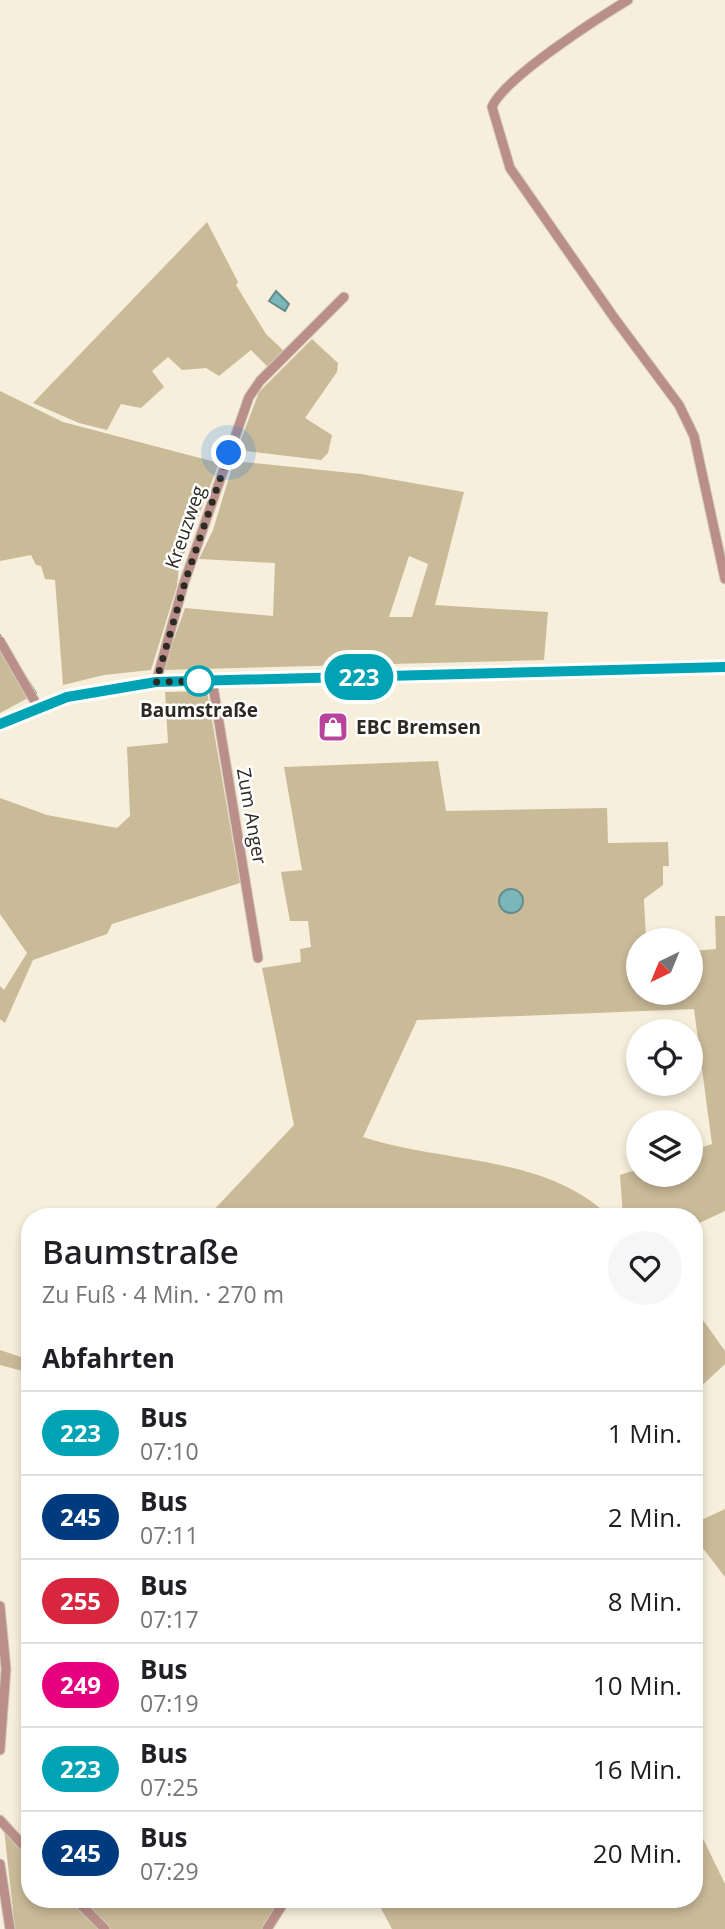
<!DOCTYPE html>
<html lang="de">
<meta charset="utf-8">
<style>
:root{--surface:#fff;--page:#f6f6f6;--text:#202124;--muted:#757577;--line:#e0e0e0}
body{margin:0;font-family:"Open Sans",sans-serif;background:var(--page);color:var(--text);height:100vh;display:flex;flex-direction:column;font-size:26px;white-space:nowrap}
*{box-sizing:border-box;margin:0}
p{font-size:23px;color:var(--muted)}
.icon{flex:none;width:38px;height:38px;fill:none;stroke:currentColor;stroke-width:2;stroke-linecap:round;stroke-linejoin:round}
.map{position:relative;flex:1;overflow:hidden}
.sheet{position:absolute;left:21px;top:1208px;width:682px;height:700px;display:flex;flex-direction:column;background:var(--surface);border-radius:28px;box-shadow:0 4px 10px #0003}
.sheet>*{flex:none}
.badge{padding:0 14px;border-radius:23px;font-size:24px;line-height:46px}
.needle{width:46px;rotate:223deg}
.controls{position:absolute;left:626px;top:928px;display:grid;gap:14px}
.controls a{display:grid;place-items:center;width:77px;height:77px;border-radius:50%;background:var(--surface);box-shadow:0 4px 10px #0003;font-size:35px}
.you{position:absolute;width:35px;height:35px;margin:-18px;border:5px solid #fff;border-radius:50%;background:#1a73e8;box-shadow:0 0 0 10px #1a73e833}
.map>.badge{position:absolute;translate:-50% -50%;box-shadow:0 0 0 4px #fff}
h2{padding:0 21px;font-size:26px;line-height:63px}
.round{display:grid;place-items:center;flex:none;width:74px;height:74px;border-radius:37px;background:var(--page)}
.headline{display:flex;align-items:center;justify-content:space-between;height:119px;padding:0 21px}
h1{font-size:33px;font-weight:600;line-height:52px}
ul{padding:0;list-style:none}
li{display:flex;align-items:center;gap:21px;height:84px;padding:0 21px;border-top:2px solid var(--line)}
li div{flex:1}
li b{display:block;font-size:26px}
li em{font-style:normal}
li .badge{min-width:77px;font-weight:700;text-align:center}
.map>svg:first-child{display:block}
.green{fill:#c9ba98;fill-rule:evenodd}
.water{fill:#7bb6ba;stroke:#648c8d;stroke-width:2}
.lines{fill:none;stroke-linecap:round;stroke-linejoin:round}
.stream{stroke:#648c8d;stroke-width:2}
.minor-casing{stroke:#d3ccbb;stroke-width:11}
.minor{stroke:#bb8f89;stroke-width:9}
.line-casing{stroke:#fff;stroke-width:16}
.line{stroke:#00a3b4;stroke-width:10}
.walk{stroke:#2d2a23;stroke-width:7;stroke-dasharray:0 12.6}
.stop-dot{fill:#fff;stroke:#00a3b4;stroke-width:3.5}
.labels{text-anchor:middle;stroke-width:5;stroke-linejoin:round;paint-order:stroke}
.street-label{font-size:19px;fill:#2d2a23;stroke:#fff}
.stop-label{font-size:19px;font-weight:bold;fill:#2d2a23;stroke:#fff}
.poi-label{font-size:19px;font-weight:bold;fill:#2d2a23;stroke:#fff;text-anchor:start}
</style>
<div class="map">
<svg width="725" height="1929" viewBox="0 0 725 1929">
<rect width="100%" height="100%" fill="#f7efdc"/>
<g class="green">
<polygon points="207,222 238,282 236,285 266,334 285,352 268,367 251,350 219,376 206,368 182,370 168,357 152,371 164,387 141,408 121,404 107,430 79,423 33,403"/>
<polygon points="312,339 338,363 337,372 305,418 332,435 328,453 321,460 237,450 259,392"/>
<polygon points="0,391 63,422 219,463 179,567 177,586 151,670 104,675 63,685 55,580 45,579 41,566 36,565 31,555 0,561"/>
<path d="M 234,461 L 361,474 L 464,492 L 435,605 L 548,612 L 544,660 L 163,670 L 185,608 L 273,616 L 275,563 L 199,559 L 213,530 ZM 409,556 L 428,564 L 412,617 L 389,617 Z"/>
<polygon points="0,650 28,698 0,713"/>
<polygon points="207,691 240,883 112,924 107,934 33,960 5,1023 0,1019 0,986 4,990 27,953 0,914 0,798 47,815 117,828 130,816 127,747 168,743 165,692"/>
<path d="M 438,761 L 446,811 L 607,808 L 608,843 L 668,842 L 669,866 L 663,866 L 663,885 L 644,899 L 646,940 L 639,940 L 639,992 L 691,992 L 691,951 L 716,949 L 715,916 L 725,916 L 725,1211 L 695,1225 L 695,1216 L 623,1216 L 620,1175 L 639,1169 L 639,1174 L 691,1174 L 691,1151 L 712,1144 L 694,1009 L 417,1020 L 363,1137 C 445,1164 544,1154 609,1216 L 208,1216 L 294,1125 L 262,968 L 301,962 L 300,949 L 311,947 L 308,921 L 290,921 L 281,872 L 302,870 L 284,767 Z"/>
<polygon points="695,1309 725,1351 725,1364 695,1392"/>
<polygon points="0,1350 30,1360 30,1373 0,1365"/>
<polygon points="725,1509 725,1577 695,1538 695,1523"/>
<polygon points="695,1822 725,1884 725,1929 392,1929 376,1899 695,1899"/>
<polygon points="4,1829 30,1857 30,1899 71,1899 100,1929 15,1929"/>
<polygon points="78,1899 282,1899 264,1929 111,1929"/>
</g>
<g class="water">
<polygon points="276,291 289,304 285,311 269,301"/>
<circle cx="511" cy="901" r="12"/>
</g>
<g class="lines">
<g class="stream">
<polyline points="0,635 1,637"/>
<polyline points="23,673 36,693"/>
</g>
<g class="minor-casing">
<g id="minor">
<path d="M 628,0 C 598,18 504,78 492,107 L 510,168 L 615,319 L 679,405 L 694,436 L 725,579"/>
<polyline points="0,641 38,707"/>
<polyline points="212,680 258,958"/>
<polyline points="156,682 184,583 249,397 260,381 344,297"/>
<polyline points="0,724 67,697 156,682 725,667"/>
<polyline points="0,1606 6,1669 0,1750"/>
<polyline points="0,1820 30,1853"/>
<polyline points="0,1864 10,1929"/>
<polyline points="75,1899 105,1929"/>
<polyline points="267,1929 286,1899"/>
</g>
</g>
<use href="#minor" class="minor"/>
</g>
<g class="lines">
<g class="line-casing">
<polyline id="line" points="0,724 67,697 156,682 725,667"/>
</g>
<use href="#line" class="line"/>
<polyline class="walk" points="199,681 203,681 156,682 186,579 229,453"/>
</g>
<defs>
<g id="shop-square" transform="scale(1.575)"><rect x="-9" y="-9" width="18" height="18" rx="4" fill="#b9439a" stroke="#fff"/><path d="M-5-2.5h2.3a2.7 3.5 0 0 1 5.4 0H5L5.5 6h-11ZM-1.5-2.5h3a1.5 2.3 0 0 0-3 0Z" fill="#fff"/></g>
</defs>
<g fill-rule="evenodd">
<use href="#shop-square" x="333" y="727"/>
</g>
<circle class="stop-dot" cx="199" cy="681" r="14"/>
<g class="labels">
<g class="street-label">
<text transform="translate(185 527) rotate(-71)" y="7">Kreuzweg</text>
<text transform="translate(252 816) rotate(80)" y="7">Zum Anger</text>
</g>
<g class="stop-label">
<text x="199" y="717">Baumstraße</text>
</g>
<g class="poi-label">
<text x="356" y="734">EBC Bremsen</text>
</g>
</g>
</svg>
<div class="controls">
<a><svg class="needle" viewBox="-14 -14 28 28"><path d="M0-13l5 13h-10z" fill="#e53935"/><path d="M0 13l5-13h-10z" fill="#757577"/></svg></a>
<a><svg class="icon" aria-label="locate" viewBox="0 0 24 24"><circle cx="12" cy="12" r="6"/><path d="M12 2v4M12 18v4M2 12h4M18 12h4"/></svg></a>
<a><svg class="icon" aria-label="layers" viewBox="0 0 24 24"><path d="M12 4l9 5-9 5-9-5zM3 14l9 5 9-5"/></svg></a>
</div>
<div class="you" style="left:229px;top:453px"></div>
<b class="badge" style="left:359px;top:677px;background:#00a3b4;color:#fff">223</b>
<section class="sheet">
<div class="headline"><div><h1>Baumstraße</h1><p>Zu Fuß · 4 Min. · 270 m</p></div><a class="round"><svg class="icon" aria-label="heart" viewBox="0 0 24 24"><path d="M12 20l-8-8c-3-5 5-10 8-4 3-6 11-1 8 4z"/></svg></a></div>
<h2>Abfahrten</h2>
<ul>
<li><span class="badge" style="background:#00a3b4;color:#fff">223</span><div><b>Bus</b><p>07:10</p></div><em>1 Min.</em></li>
<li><span class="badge" style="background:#003b80;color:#fff">245</span><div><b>Bus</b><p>07:11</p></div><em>2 Min.</em></li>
<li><span class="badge" style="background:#d7263d;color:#fff">255</span><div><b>Bus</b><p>07:17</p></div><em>8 Min.</em></li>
<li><span class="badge" style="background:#e6007e;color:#fff">249</span><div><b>Bus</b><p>07:19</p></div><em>10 Min.</em></li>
<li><span class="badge" style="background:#00a3b4;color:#fff">223</span><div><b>Bus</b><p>07:25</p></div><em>16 Min.</em></li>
<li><span class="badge" style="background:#003b80;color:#fff">245</span><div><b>Bus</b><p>07:29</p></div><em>20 Min.</em></li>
</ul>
</section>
</div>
